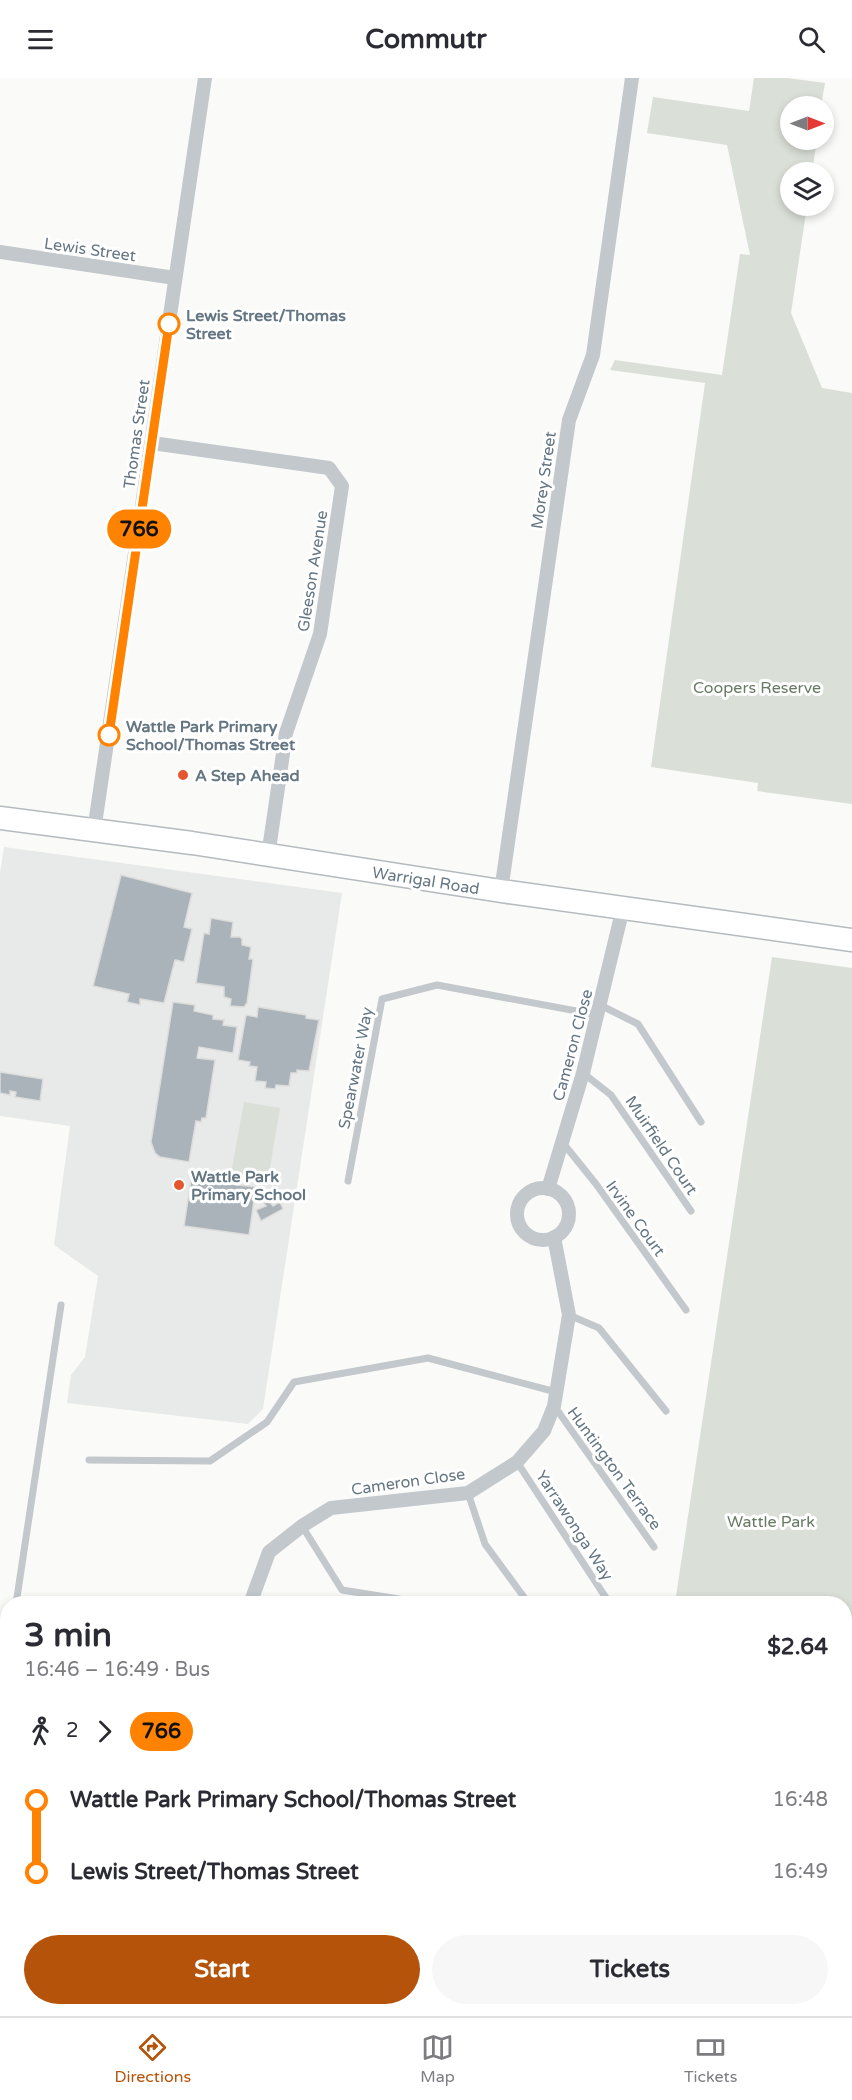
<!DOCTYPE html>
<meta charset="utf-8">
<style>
:root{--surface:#fff;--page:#f7f7f7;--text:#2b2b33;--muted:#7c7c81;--line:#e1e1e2;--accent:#b45309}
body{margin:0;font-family:"Varela Round",sans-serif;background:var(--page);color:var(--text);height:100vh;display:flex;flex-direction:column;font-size:22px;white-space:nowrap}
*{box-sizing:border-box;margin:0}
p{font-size:20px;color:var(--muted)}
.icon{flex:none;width:33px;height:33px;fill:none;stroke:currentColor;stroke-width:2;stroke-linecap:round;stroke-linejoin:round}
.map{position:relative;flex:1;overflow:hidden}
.details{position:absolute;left:0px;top:1518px;width:852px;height:420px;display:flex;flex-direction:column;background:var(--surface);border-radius:24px 24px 0 0;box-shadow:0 3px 9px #0003}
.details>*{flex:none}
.badge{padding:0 12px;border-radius:20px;font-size:21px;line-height:39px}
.needle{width:39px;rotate:90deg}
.buttons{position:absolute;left:780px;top:18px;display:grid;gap:12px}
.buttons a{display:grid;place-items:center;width:54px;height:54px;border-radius:50%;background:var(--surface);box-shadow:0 3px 9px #0003;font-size:30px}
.map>.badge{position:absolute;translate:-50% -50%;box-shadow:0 0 0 3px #fff}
.legs{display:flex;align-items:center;gap:9px;height:66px;padding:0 24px;font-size:20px}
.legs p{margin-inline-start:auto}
.headline{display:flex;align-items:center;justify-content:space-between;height:102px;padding:0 24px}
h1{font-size:33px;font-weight:800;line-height:45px}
.primary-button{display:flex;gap:12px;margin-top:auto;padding:12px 24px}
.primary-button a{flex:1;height:69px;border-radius:36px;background:var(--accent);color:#fff;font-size:24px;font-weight:800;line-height:69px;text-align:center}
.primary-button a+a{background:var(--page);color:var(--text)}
ul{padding:0 24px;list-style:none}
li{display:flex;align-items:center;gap:21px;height:72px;font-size:22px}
li i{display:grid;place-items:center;width:9px;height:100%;margin:0 8px;background:currentColor}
li i::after{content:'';width:15px;height:15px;margin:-8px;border:4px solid;border-radius:50%;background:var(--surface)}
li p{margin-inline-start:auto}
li:first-child i{background:linear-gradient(#0000 50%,currentColor 0)}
li:last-child i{background:linear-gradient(currentColor 50%,#0000 0)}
header{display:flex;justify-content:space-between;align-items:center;height:78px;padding:0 24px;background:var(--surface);font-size:27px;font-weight:800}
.dock{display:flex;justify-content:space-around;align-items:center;height:84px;border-top:2px solid var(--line);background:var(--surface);font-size:16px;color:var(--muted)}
.dock a{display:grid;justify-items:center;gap:3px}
.dock .active{color:var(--accent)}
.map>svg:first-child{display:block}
.built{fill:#e8e9e9}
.green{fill:#dadfd7}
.building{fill:#aab3b9;stroke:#dcdcda;stroke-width:1.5}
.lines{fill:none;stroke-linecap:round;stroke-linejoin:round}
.primary-casing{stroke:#b5babe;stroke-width:25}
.lane{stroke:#c3c8cc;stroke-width:7}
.street{stroke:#c3c8cc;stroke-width:14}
.primary{stroke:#fff;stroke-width:22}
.line-1-casing{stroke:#fff;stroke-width:14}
.line-1{stroke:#ff8200;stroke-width:9}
.stop-1-dot{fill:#fff;stroke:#ff8200;stroke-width:3}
.poi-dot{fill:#e4572e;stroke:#fff;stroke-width:2}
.labels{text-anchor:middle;stroke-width:6;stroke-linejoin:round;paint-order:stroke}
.street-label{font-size:16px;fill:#657683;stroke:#fff}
.stop-label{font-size:16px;font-weight:bold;fill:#657683;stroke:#fff;text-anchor:start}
.park-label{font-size:16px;fill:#687a64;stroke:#fff}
.poi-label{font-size:16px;font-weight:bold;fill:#657683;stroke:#fff;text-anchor:start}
</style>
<header><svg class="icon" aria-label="menu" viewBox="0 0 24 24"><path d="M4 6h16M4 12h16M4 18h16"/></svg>Commutr<svg class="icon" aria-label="search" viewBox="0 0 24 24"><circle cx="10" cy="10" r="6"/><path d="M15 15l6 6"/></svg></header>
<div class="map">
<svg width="852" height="1938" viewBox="0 0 852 1938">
<rect width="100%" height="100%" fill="#fafaf8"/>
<polygon class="built" points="4,769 342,815 263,1331 248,1346 67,1325 71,1297 85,1279 98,1198 54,1167 70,1048 0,1038 0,795"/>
<g class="green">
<polygon points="754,0 787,0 825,5 821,28 790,28 790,62 817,62 812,94 790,94 790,128 807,128 791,235 822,310 852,315 852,726 757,713 758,705 651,689 705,305 610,292 615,282 722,297 740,176 750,177 727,67 647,55 653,19 749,33"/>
<polygon points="772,879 852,890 852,1938 613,1938 614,1930 844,1930 844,1526 675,1525"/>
<polygon points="244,1024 280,1030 268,1102 231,1096"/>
</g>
<g class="building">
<polygon points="121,797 192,815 184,849 192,851 184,884 175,882 164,925 140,921 140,927 127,924 129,916 93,908"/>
<polygon points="211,840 233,844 231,859 240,859 242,861 242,867 251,869 249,881 253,881 247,925 244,929 230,928 231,921 224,919 224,909 196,905 204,855 209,856"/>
<polygon points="173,924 195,927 194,933 213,937 213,941 224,942 223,947 237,949 233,975 199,969 197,980 215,982 206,1040 202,1040 201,1044 196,1043 189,1084 160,1079 155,1075 151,1064"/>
<polygon points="258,929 306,937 306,940 319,942 309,993 297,992 297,995 291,995 289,1008 276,1007 275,1011 265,1010 266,1004 255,1003 257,989 249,988 250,984 238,982 246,937 257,939"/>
<polygon points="0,994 43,1001 40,1023 15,1019 16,1014 10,1013 10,1017 0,1015"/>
<polygon points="218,1100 231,1102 230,1106 256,1109 249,1157 184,1148 191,1102 217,1105"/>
<polygon points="269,1123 273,1128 280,1124 283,1131 261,1143 256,1132 266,1128 264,1125"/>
</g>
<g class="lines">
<g class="primary-casing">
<polyline id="primary" points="0,740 192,765 501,813 852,862"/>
</g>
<g class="lane">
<polyline points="600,927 638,946 701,1044"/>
<polyline points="583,995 611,1017 691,1133"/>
<polyline points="563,1065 596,1106 686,1232"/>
<polyline points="348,1103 382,921 437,907 598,937"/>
<polyline points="569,1237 599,1250 666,1333"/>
<polyline points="555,1329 654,1469"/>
<polyline points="89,1382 210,1383 267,1344 294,1304 428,1280 556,1314"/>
<polyline points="517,1384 610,1526"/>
<polyline points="468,1415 485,1466 529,1526"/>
<polyline points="302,1448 342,1512 399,1521"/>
<polyline points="16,1526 61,1227"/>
</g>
<g class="street">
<polyline points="0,174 175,200"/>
<polyline points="152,365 329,390 342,408 320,556 286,655 268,778"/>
<polyline points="94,753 205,0"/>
<polyline points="501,813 569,342 593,277 632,0"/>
<circle cx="543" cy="1136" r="26"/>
<polyline points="548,1111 583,995 623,830"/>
<polyline points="250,1526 269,1474 302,1448 331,1430 468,1415 517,1384 544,1353 554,1328 569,1237 554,1159"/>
<polyline points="0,1556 8,1557"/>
<polyline points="0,1768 8,1769"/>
<polyline points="529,1938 530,1930"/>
</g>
<use href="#primary" class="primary"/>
</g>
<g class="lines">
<g class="line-1-casing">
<polyline id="line-1" points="109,657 169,246"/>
</g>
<use href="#line-1" class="line-1"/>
</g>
<g class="stop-1-dot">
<circle cx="169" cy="246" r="10"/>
<circle cx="109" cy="657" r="10"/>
</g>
<g class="poi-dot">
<circle cx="183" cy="697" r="6"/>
<circle cx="179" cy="1107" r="6"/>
</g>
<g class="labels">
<g class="street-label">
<text transform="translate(90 171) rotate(8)" y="6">Lewis Street</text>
<text transform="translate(136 356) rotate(-82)" y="6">Thomas Street</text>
<text transform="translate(543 402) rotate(-82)" y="6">Morey Street</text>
<text transform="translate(312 493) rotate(-81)" y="6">Gleeson Avenue</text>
<text transform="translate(426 802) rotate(9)" y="6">Warrigal Road</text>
<text transform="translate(572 967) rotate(-75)" y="6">Cameron Close</text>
<text transform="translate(355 990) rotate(-79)" y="6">Spearwater Way</text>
<text transform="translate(662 1067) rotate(56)" y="6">Muirfield Court</text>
<text transform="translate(636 1140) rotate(54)" y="6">Irvine Court</text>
<text transform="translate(615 1390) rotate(54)" y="6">Huntington Terrace</text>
<text transform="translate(408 1403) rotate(-8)" y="6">Cameron Close</text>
<text transform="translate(575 1447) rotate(57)" y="6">Yarrawonga Way</text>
</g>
<g class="stop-label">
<text x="186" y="243">Lewis Street/Thomas<tspan x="186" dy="18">Street</tspan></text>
<text x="126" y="654">Wattle Park Primary<tspan x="126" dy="18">School/Thomas Street</tspan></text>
</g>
<g class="park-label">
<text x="757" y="615">Coopers Reserve</text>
<text x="771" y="1449">Wattle Park</text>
</g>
<g class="poi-label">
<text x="195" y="703">A Step Ahead</text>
<text x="191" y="1104">Wattle Park<tspan x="191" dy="18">Primary School</tspan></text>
</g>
</g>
</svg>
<div class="buttons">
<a><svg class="needle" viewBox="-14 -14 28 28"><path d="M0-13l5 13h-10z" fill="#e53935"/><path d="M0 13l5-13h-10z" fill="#7c7c81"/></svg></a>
<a><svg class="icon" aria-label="layers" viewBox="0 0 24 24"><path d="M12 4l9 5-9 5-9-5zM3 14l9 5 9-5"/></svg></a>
</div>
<b class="badge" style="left:139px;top:451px;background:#ff8200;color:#111">766</b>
<section class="details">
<div class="headline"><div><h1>3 min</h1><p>16:46 – 16:49 · Bus</p></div><b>$2.64</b></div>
<div class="legs"><svg class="icon" aria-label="walk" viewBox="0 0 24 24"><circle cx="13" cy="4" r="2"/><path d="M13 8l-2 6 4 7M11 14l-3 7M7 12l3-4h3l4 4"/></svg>2<svg class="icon" aria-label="forward" viewBox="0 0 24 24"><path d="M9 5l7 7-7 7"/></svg><b class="badge" style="background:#ff8200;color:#111">766</b></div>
<ul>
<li><i style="color:#ff8200"></i><b>Wattle Park Primary School/Thomas Street</b><p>16:48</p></li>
<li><i style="color:#ff8200"></i><b>Lewis Street/Thomas Street</b><p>16:49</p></li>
</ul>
<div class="primary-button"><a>Start</a><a>Tickets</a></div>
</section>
</div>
<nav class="dock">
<a class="active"><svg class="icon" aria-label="directions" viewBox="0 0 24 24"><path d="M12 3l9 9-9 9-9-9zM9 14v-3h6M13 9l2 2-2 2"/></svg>Directions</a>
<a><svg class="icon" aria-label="map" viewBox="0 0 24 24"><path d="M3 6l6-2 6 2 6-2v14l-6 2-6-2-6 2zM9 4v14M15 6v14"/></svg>Map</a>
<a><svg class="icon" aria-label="tickets" viewBox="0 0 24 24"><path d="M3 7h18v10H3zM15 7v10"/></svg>Tickets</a>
</nav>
